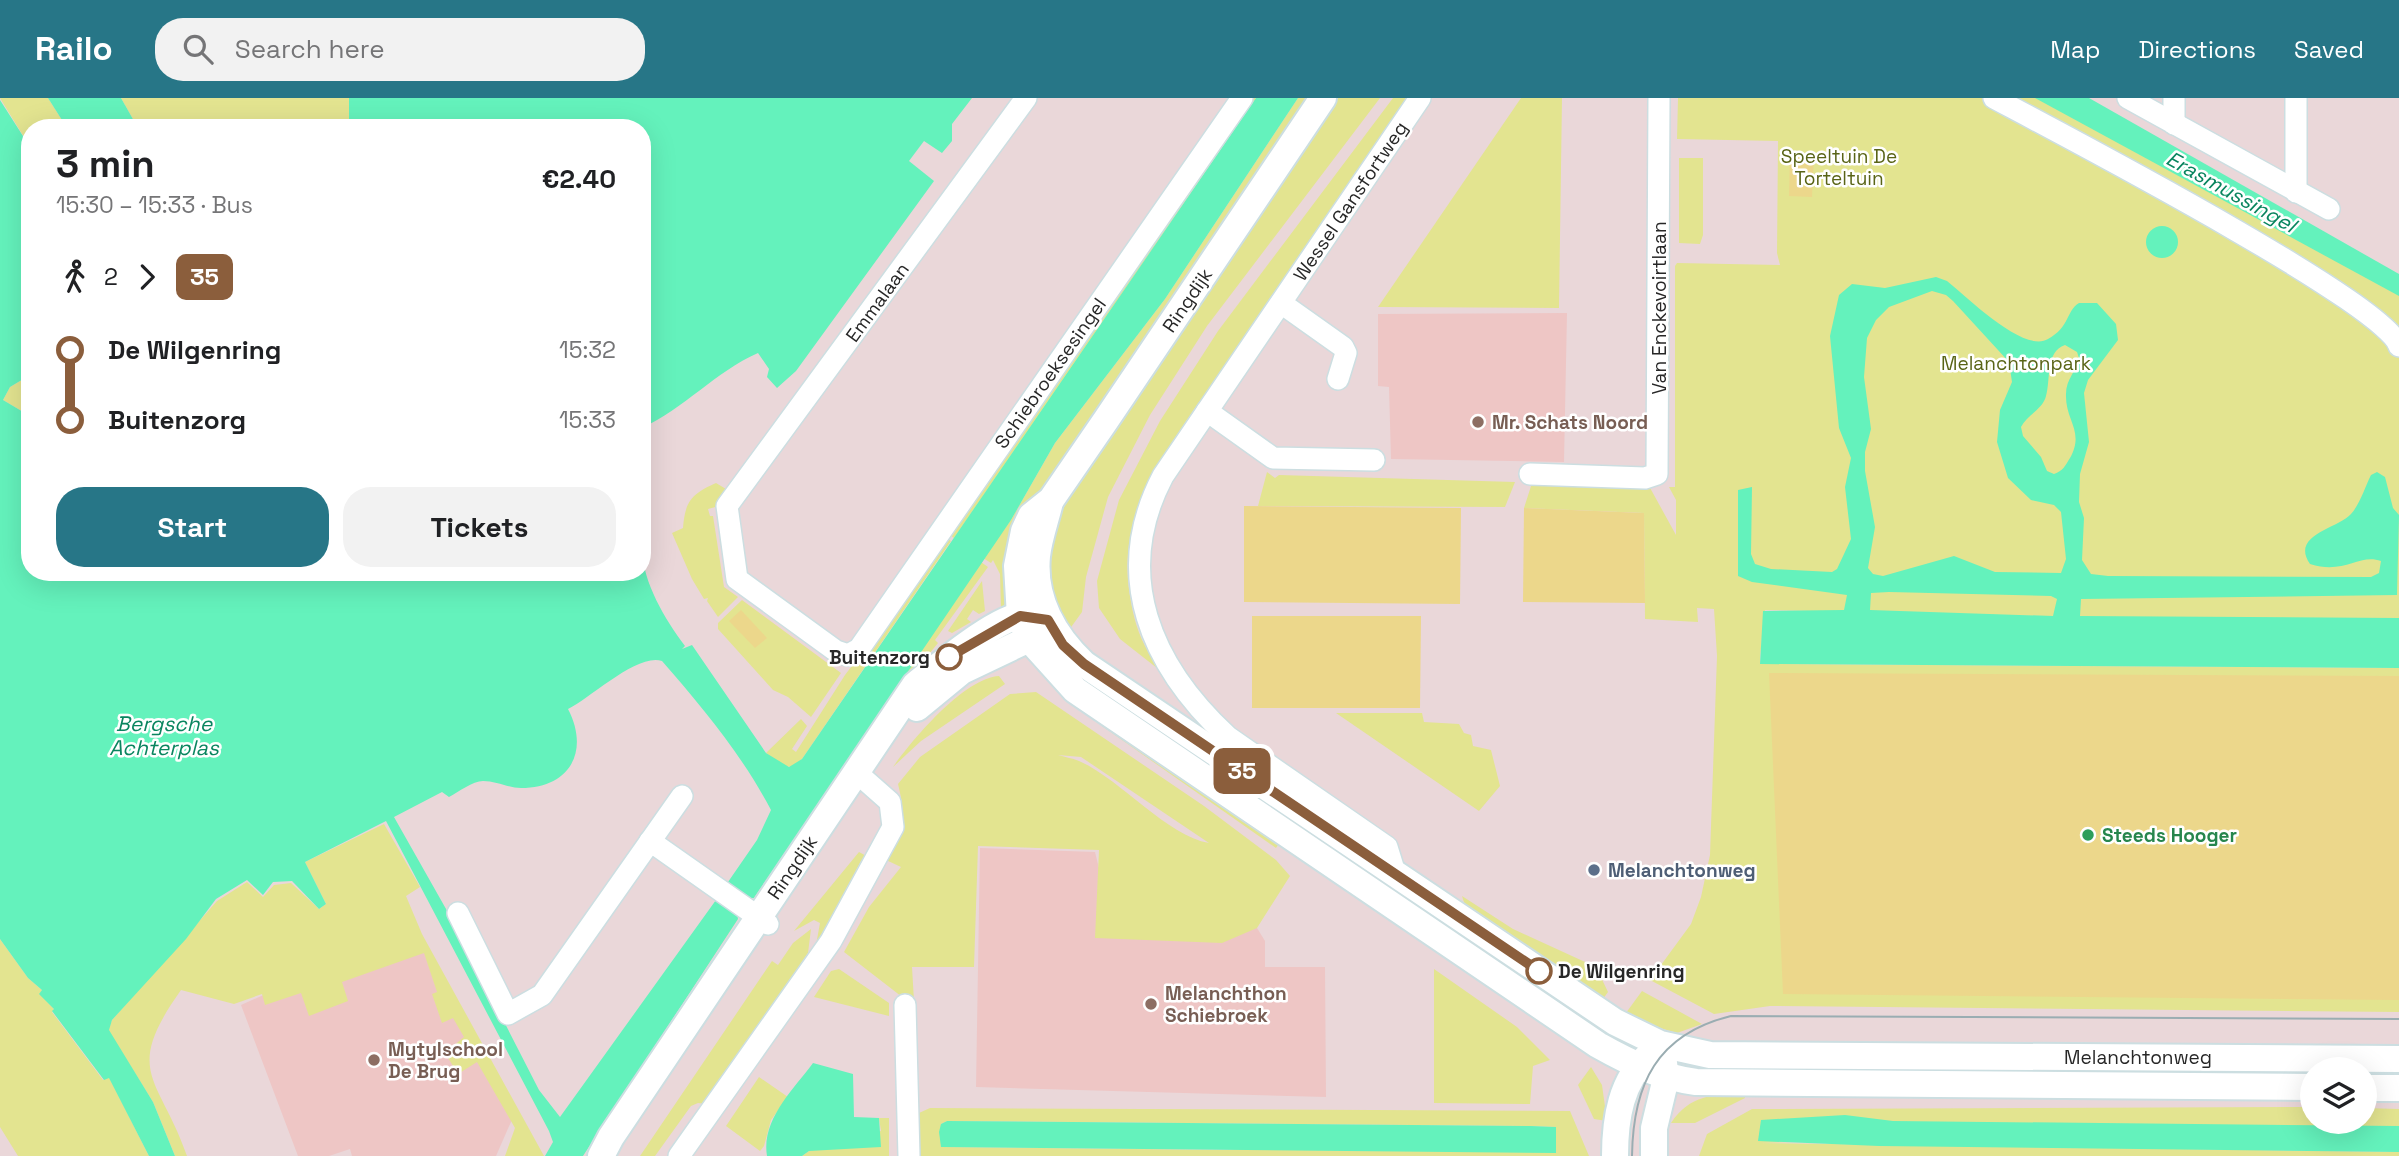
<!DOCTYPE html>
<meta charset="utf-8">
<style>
:root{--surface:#fff;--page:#f2f2f2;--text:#202124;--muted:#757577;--accent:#277687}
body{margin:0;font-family:"Space Grotesk",sans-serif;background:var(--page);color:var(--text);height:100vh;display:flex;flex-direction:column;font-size:26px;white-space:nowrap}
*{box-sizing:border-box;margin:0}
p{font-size:23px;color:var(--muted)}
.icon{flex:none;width:38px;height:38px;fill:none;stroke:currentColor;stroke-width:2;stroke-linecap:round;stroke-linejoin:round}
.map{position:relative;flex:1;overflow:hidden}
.side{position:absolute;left:21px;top:21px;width:630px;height:462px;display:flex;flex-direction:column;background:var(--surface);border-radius:28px;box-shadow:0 7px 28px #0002}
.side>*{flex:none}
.badge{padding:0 14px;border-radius:10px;font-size:24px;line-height:46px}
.buttons{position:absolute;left:2300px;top:959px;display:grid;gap:14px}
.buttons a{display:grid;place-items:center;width:77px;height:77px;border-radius:50%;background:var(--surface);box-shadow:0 7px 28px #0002;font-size:35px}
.map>.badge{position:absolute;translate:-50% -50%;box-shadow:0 0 0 4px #fff}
.legs{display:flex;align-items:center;gap:10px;height:77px;padding:0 35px;font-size:23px}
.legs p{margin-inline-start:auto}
.overview{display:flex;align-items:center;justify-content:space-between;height:119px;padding:0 35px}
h1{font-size:38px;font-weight:700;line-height:52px}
.button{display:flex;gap:14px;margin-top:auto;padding:14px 35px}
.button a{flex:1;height:80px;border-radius:28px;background:var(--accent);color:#fff;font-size:28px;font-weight:700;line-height:80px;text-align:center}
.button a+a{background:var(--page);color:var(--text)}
ul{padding:0 35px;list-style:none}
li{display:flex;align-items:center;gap:24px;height:70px;font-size:26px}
li i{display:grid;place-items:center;width:10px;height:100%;margin:0 9px;background:currentColor}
li i::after{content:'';width:18px;height:18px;margin:-9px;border:5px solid;border-radius:50%;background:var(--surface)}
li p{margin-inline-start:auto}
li:first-child i{background:linear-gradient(#0000 50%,currentColor 0)}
li:last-child i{background:linear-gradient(currentColor 50%,#0000 0)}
header{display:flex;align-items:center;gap:42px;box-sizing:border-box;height:98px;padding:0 35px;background:var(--accent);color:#fff}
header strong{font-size:33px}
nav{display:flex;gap:38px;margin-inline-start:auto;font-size:24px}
.search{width:490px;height:63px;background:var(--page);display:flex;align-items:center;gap:18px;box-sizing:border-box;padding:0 24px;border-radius:28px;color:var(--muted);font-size:26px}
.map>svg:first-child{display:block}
.education{fill:#eec6c5}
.green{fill:#e3e490;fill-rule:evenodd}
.pitch{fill:#ecd78b}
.water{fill:#64f2bc;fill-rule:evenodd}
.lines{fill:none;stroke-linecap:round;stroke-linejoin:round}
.minor-casing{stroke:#ccdee1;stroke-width:24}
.tertiary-casing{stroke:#ccdee1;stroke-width:30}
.minor{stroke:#fff;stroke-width:21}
.tertiary{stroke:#fff;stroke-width:26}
.tram{stroke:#9aadb2;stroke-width:2}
.line-1-casing{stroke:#fff;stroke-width:16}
.line-1{stroke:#8b5e3c;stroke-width:10}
.education-dot{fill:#8d6e63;stroke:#fff;stroke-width:2.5}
.stop-1-dot{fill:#fff;stroke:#8b5e3c;stroke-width:3.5}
.leisure-dot{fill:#2e9e5b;stroke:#fff;stroke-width:2.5}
.service-dot{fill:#5c6f8a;stroke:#fff;stroke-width:2.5}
.labels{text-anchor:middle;stroke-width:5;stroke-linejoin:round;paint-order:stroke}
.park-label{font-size:19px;fill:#596416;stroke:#fff}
.street-label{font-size:19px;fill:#272727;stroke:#fff}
.education-label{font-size:19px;font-weight:bold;fill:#785e54;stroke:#fff;text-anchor:start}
.stop-label{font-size:19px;font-weight:bold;fill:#272727;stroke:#fff;text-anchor:end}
.leisure-label{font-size:19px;font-weight:bold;fill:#27864d;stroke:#fff;text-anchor:start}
.service-label{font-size:19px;font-weight:bold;fill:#4e5e75;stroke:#fff;text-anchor:start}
.water-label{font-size:21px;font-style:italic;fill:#09855f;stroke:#fff}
</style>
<header>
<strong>Railo</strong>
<div class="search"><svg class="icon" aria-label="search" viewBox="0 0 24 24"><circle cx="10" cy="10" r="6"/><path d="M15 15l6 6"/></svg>Search here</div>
<nav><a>Map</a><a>Directions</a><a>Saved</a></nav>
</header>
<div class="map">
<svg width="2399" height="1058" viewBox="0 0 2399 1058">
<rect width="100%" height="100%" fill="#ead7d9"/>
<g class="education">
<polygon points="1567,215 1564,364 1391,361 1389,289 1378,288 1378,216"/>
<polygon points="980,750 1095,754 1107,803 1240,823 1257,830 1265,843 1265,869 1325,869 1326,999 976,989"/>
<polygon points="418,836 514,1017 496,1058 352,1058 350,1051 329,1058 298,1058 241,907 333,866"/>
</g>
<g class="green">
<polygon points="0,0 48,0 67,30 30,30 30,49"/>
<polygon points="121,0 349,0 349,30 138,30"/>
<polygon points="1247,0 1256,0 954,440 946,434"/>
<polygon points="1298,0 1313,0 1046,392 1009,500 1001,512 1000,476 993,462 991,465 983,460 1011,422 1055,345 1165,201"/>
<polygon points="1336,0 1380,0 1207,228 1150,317 1108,399 1086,479 1082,514 1069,532 1052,507 1045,440 1061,402"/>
<path d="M 1393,0 L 1407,0 L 1201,313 L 1195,310 C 1155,369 1117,424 1130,498 C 1133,518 1138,537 1149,555 L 1155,553 L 1162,574 L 1120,541 L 1099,510 L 1097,483 L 1119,402 L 1160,323 L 1218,233 Z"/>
<polygon points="1521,0 1562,0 1559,210 1378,209"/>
<polygon points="1678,0 2058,0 2399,196 2399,521 2084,519 1765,512 1760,559 1760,566 1780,566 2399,570 2399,914 1770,908 1714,916 1650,882 1691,826 1701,799 1710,757 1717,558 1714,511 1697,510 1698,524 1645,521 1644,415 1524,410 1532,385 1649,388 1676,437 1676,402 1669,389 1675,389 1675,168 1677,165 1780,167 1777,155 1778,43 1677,41"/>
<polygon points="1679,60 1703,60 1703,137 1700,146 1679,145"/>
<polygon points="30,277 30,318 3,302 10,289"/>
<polygon points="1267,374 1275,380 1279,377 1515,384 1505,409 1258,408"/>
<path d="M 716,385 L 726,391 L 719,408 L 708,411 L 710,418 L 713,418 L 724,489 L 738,499 L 718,519 L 707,503 L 708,500 L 704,501 L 692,481 L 672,435 L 683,430 C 685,404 691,396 716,385 Z"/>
<polygon points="948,441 951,443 802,661 792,669 783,668 766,655 801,621 807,628 792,651 796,654 845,577"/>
<polygon points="981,464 988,469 935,542 938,545 920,567 759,801 754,800"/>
<polygon points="982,483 985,513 979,516 973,512 967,521 971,524 952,535 948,533"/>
<polygon points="742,502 841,575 811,619 788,599 773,592 718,531 718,525"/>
<path d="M 999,578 L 1005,586 L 921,643 L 893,669 C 912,642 964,580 999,578 Z"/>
<path d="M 1036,594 L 1204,708 L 1276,762 L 1290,778 L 1257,830 L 1222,845 L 1095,840 L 1099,752 L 978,748 L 974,869 L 912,869 L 914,903 L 906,902 L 844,854 L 869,809 L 901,769 L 886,762 C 905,732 906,719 898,686 L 920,659 L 1010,596 ZM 1058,657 L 1081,659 L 1209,745 C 1167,738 1119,680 1079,663 C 1072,660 1064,659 1058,657 Z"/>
<polygon points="1336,615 1422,615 1424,624 1459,626 1464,635 1471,637 1473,648 1491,652 1500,688 1479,713"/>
<polygon points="1105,624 1281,743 1276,750 1102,628"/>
<path d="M 384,726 L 420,789 L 406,798 L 422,836 L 544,1058 L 505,1058 L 515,1030 L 477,964 L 458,976 L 445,955 L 464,939 L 453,920 L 442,925 L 432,896 L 437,894 L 424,855 L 342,884 L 348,903 L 309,918 L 301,895 L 265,907 L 262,896 L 234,906 L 181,892 C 122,975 159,978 187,1058 L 175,1058 L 153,1004 L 108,932 L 112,922 L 217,803 L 247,784 L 263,799 L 274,787 L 291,785 L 319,811 L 326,806 L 305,764 Z"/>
<polygon points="859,754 870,760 868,765 861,763 824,833 819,849 816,847 820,825 814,822 794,833"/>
<polygon points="1462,798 1513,831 1596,869 1608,894 1600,905 1467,814"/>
<polygon points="811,831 808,855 706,1006 698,1005 691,1008 655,1058 640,1058 772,863 778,867 793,845"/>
<polygon points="0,841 28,880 42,892 40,896 54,911 52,914 103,982 109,979 149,1058 18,1058 0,1029"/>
<polygon points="839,871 889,905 889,918 814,899 831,873"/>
<polygon points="1434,871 1517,929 1550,962 1533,968 1530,1006 1434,1005"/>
<polygon points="1642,893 1702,926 1677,935 1623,919"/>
<polygon points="1591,969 1602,987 1607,1023 1594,1021 1578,987"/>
<polygon points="759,979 788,999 771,1022 764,1048 760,1053 726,1028"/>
<path d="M 1745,995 L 1745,1000 L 1695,1025 L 1671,1025 C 1689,997 1714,996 1745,995 Z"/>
<polygon points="2312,1009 2312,1024 2364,1024 2364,1010 2399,1011 2399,1028 1760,1045 2399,1054 2399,1058 1699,1058 1707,1036 1752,1011"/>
<path d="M 930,1010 L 1570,1013 L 1589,1058 L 919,1058 L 919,1015 ZM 947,1023 L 1531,1028 L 1556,1029 L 1227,1052 L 942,1049 L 941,1026 Z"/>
<polygon points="879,1020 889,1020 889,1058 802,1058 809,1053 881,1033"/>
</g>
<g class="pitch">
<polygon points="1790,55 1814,56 1812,99 1789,98"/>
<polygon points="1244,408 1461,410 1460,506 1244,504"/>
<polygon points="1524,410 1644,415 1645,505 1523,504"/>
<polygon points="741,512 767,540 755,550 729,523"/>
<polygon points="1252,518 1421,518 1420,610 1252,610"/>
<polygon points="1769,575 2399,578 2399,902 1783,896"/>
</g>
<g class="water">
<polygon points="48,0 121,0 138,30 67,30"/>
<path d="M 349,0 L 972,0 L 952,26 L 952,43 L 942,55 L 924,43 L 909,63 L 934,83 L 796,273 L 777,290 L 767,279 L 769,271 L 758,255 C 715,274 685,310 642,330 L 642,30 L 349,30 Z"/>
<path d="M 1256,0 L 1298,0 L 1165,201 L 1055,345 L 1011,422 L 754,800 L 744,800 L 728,784 L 757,742 L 771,712 C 742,657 703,610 662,563 C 637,555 591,600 568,611 C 590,653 570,690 521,690 C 509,690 496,683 483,683 C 473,683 458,694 449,699 L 442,694 L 394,719 L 450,818 L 539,992 L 560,1019 L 716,802 L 736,810 L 738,821 L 583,1058 L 545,1058 L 553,1044 L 549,1033 L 386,723 L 305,764 L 326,806 L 319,811 L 292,783 L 273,784 L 263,797 L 247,782 L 216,801 L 186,841 L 112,922 L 109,932 L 153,1004 L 175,1058 L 149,1058 L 109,980 L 104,982 L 52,913 L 54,911 L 39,896 L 42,892 L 28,880 L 0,841 L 0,2 L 30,49 L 30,277 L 10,289 L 3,302 L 30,318 L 30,474 L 642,474 L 642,451 C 643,485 665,521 685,548 L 682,551 L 692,547 L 766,655 L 789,669 L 802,661 Z"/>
<polygon points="2035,0 2089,0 2399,176 2399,198"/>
<circle cx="2162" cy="144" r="16"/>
<path d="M 1936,179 L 1947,183 C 1966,198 2024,256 2048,241 C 2070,229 2066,213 2079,205 L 2097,205 L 2116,226 L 2118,242 L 2088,282 L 2084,295 L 2089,344 L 2080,376 L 2079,404 L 2084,420 L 2082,462 L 2091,476 L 2108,478 L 2371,479 L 2379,475 L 2381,463 C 2359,455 2345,477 2310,466 C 2290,437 2337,431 2351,416 C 2360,406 2365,389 2371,377 L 2377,374 L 2385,379 L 2393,410 L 2399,417 L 2397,497 L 2081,501 L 2080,518 L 2399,520 L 2399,570 L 1760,566 L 1763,513 L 1844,512 L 1847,497 L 1752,484 L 1738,478 L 1738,392 L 1752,389 L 1751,456 L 1755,466 L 1771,471 L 1832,474 L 1837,471 L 1851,441 L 1845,389 L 1851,360 L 1839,330 L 1830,238 L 1839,197 L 1852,186 L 1885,190 ZM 1932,193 L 1946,197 L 1953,203 L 2009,264 L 2012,284 L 2000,312 L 1997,344 L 2008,380 L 2031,402 L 2054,407 L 2061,414 L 2066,461 L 2061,475 L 1995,474 L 1954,458 L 1883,478 L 1873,476 L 1868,470 L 1875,429 L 1865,373 L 1865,354 L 1871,331 L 1864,279 L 1867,240 L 1876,222 L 1889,209 ZM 2065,247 L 2077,254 L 2079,260 C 2076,274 2066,281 2066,296 C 2065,323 2085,333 2070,360 C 2065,368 2063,373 2054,376 L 2047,373 L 2041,359 L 2023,338 L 2021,329 C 2027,317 2043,311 2046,298 C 2051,281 2045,254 2065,247 ZM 1889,494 L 2051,498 L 2057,501 L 2053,518 L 1870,512 L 1871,495 Z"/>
<path d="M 813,965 L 853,976 L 854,1019 L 879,1020 L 881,1049 L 809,1053 L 802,1058 L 767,1058 C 761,1022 793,992 813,965 Z"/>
<polygon points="1845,1017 1893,1023 2399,1028 2399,1054 1879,1048 1758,1043 1761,1022"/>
<polygon points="947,1023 1531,1028 1556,1029 1556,1055 941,1049 939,1034 941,1026"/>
</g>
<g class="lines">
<g class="minor-casing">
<g id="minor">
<polyline points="1026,0 727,408 737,481 836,553 848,557 859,551 1242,0"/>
<path d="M 1994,0 C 2052,31 2388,206 2399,248"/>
<polyline points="2128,0 2329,111"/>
<polyline points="2296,0 2296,94"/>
<polyline points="2174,26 2174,0"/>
<polyline points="1281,205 1343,249 1346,255 1338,281"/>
<polyline points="1207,313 1273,360 1374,362"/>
<polyline points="1530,376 1645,380 1657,376 1659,0"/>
<polyline points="650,743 768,826"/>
<path d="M 1395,775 L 1387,749 L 1228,639 C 1151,568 1111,477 1163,378 L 1420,0"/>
<polyline points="458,815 508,916 542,897 682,698"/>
<polyline points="905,907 909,1058"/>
<polyline points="679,1058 831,843 893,729 890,704 856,674"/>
</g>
</g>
<g class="tertiary-casing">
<g id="tertiary">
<path d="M 1323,0 L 1106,322 L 1051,402 L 1031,418 L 1024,433 L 1017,468 L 1020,518 L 1029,541 L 1075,592 L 1598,947 C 1630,965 1659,979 1696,984 L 2312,989"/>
<path d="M 1050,404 C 1046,421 1039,440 1037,458 C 1033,501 1054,538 1084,566 L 1615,924 L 1660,946 L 1710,957 L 2399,961"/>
<polyline points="917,610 962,573 1029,541 1042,528"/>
<polyline points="2364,990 2399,990"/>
<path d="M 601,1058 L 611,1039 L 915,587 C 937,569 992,523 1019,518 C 1024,517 1031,519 1036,520"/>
<path d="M 1615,1058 C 1615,1020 1621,983 1649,957"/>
<polyline points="1654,1058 1654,1030 1666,980 1664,965"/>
</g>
</g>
<use href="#minor" class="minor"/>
<use href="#tertiary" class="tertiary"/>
<path class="tram" d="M 1632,1058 C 1633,986 1657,936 1731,918 L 2399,921"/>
</g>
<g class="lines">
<g class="line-1-casing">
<polyline id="line-1" points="949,559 1020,518 1048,522 1063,547 1084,566 1539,873"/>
</g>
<use href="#line-1" class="line-1"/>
</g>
<g class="education-dot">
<circle cx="1478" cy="324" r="7"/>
<circle cx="1151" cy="906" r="7"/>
<circle cx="374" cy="962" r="7"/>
</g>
<g class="stop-1-dot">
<circle cx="949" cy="559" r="12"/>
<circle cx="1539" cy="873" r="12"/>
</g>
<circle class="leisure-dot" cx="2088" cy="737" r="7"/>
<circle class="service-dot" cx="1594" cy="772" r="7"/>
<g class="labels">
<g class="park-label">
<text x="1839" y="65">Speeltuin De<tspan x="1839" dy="22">Torteltuin</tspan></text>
<text x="2016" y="272">Melanchtonpark</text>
</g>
<g class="street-label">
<text transform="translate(1350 103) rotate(-56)" y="7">Wessel Gansfortweg</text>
<text transform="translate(1187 202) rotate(-56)" y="7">Ringdijk</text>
<text transform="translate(877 204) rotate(-54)" y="7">Emmalaan</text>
<text transform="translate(1659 210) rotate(-90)" y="7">Van Enckevoirtlaan</text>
<text transform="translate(1050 275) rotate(-55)" y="7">Schiebroeksesingel</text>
<text transform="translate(792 769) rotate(-56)" y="7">Ringdijk</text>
<text x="2138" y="966">Melanchtonweg</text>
</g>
<g class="education-label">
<text x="1492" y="331">Mr. Schats Noord</text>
<text x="1165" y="902">Melanchthon<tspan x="1165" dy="22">Schiebroek</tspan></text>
<text x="388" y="958">Mytylschool<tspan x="388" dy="22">De Brug</tspan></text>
</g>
<g class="stop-label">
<text x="930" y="566">Buitenzorg</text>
<text x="1558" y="880" text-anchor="start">De Wilgenring</text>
</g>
<g class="leisure-label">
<text x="2102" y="744">Steeds Hooger</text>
</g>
<g class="service-label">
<text x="1608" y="779">Melanchtonweg</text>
</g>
<g class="water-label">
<text transform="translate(2231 94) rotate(29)" y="7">Erasmussingel</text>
<text x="164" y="633">Bergsche<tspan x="164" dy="24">Achterplas</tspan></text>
</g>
</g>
</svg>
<div class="buttons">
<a><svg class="icon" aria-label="layers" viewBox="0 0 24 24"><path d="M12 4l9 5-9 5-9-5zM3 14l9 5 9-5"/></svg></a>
</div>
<b class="badge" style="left:1242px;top:673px;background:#8b5e3c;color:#fff">35</b>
<section class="side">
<div class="overview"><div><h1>3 min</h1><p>15:30 – 15:33 · Bus</p></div><b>€2.40</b></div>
<div class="legs"><svg class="icon" aria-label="walk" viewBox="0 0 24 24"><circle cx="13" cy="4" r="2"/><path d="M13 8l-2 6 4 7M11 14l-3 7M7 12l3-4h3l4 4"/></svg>2<svg class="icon" aria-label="forward" viewBox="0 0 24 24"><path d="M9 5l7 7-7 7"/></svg><b class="badge" style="background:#8b5e3c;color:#fff">35</b></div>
<ul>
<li><i style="color:#8b5e3c"></i><b>De Wilgenring</b><p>15:32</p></li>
<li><i style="color:#8b5e3c"></i><b>Buitenzorg</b><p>15:33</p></li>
</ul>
<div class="button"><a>Start</a><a>Tickets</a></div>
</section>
</div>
